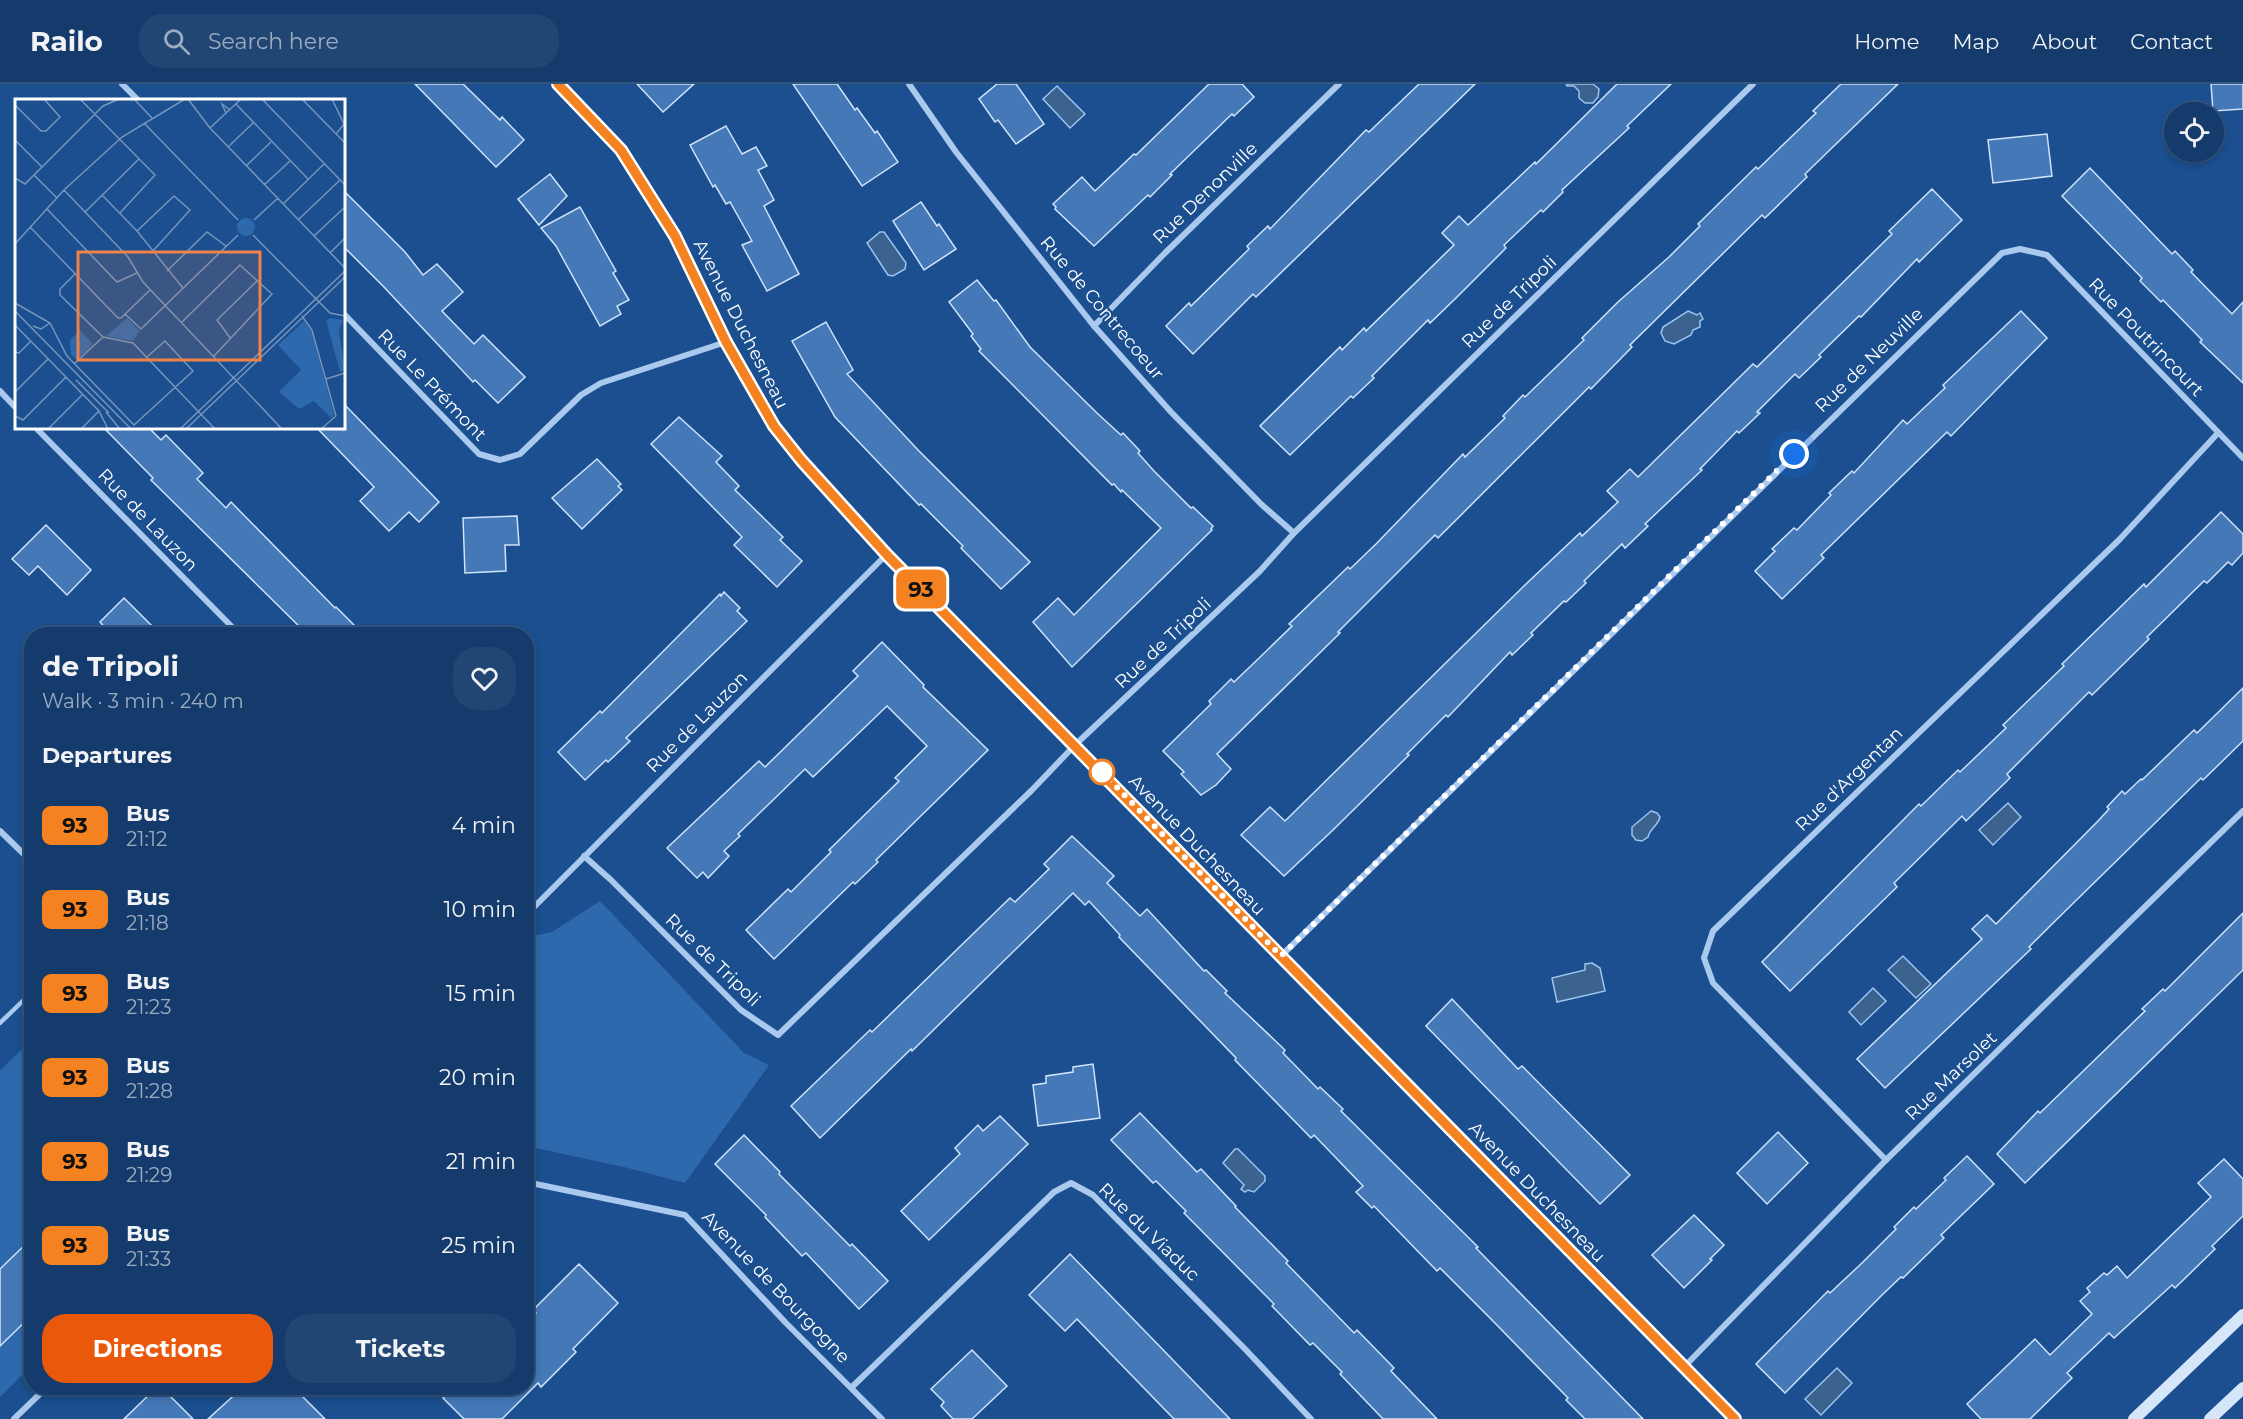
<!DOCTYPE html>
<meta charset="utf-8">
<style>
:root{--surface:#143b6b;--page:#214673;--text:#f1f3f6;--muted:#9dadc1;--line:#33557e;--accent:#ea580c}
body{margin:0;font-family:Montserrat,sans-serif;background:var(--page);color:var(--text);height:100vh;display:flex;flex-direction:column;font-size:22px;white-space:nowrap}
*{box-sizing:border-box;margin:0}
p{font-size:20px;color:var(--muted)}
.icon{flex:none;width:33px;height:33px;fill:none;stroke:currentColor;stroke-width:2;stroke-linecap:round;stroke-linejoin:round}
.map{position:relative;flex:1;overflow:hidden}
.panel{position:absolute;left:24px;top:543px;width:510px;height:768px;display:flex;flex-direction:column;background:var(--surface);border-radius:24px;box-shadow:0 3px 9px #0003,0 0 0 2px var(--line)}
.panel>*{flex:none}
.badge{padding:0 12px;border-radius:9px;font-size:21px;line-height:39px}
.controls{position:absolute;left:2164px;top:18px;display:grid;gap:12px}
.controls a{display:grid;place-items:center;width:60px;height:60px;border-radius:50%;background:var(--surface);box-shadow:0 3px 9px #0003,0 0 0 2px var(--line);font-size:30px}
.you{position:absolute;width:30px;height:30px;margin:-15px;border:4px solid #fff;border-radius:50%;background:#1a73e8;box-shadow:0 0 0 9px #1a73e833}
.map>.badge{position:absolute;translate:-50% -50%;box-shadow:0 0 0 3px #fff}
h2{padding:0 18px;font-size:22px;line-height:54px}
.round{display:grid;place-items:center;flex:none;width:63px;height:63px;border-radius:24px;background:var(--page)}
.head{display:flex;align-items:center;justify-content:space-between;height:102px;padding:0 18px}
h1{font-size:28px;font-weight:700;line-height:45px}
.action{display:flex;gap:12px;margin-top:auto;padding:12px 18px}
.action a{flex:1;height:69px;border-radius:24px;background:var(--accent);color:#fff;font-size:24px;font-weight:700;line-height:69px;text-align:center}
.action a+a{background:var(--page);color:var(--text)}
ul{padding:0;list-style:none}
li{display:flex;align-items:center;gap:18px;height:84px;padding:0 18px}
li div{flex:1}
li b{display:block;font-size:22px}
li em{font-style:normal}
li .badge{min-width:66px;font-weight:700;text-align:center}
header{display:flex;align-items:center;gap:36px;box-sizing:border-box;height:84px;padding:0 30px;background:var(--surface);border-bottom:2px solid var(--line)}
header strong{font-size:28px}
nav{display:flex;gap:33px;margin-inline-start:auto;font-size:21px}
.search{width:420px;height:54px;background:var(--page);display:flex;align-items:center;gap:15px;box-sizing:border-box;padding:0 21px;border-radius:24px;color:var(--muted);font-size:22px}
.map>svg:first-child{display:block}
.green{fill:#2e69ad}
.water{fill:#3c6290;stroke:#9cc4f0;stroke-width:1.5}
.building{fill:#4478b7;stroke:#cfe3fa;stroke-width:1.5}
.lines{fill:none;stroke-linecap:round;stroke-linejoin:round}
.lane{stroke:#a9c9ee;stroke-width:4.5}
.street{stroke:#a9c9ee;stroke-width:6}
.secondary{stroke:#d6e6fa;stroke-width:12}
.line-casing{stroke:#fff;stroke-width:14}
.line{stroke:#f58220;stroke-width:9}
.walk{stroke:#fff;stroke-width:6;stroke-dasharray:0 10.8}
.stop-dot{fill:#fff;stroke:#f58220;stroke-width:3}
.labels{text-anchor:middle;stroke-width:4.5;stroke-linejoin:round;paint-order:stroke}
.street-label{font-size:18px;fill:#fff;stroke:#1b4f8f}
.inset-road{fill:none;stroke:#7695bc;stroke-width:1.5}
.view{fill:#ee8249;fill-opacity:0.15;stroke:#ee8249;stroke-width:3}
.inset-edge{fill:none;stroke:#fff;stroke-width:3}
</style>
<header>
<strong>Railo</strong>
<div class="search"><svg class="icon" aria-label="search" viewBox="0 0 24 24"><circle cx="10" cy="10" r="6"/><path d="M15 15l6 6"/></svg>Search here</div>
<nav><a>Home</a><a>Map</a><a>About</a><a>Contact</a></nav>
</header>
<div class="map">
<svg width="2243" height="1335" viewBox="0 0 2243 1335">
<rect width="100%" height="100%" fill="#1b4f8f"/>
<g class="green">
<polygon points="600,817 744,969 769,981 685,1099 628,1084 527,1062 527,853 552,848"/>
<polygon points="21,966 32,976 31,1282 0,1313 0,987"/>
</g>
<g class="water">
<polygon points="1566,0 1593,0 1599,5 1598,13 1593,19 1585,19 1579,14 1579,7 1574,2 1567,2"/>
<polygon points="1057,2 1085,30 1070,44 1043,15"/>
<polygon points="880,148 884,148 906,179 905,185 893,192 888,191 867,159"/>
<polygon points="1688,227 1697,231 1700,229 1703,235 1700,237 1700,243 1693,246 1691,251 1674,260 1665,257 1661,249 1663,243"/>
<polygon points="2008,719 2021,733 1993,761 1979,746"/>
<path d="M 1651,727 L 1657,729 L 1660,733 C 1658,742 1650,744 1648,753 L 1642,757 L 1636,756 L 1632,751 L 1632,743 Z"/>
<polygon points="1903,872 1931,900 1916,914 1888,886"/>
<polygon points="1592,879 1600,884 1605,907 1557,918 1552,894 1585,886 1585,880"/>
<polygon points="1873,904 1886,917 1861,941 1849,928"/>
<polygon points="1235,1065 1238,1065 1265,1092 1265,1097 1254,1108 1248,1106 1245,1108 1241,1105 1244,1101 1223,1079"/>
<polygon points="1837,1284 1852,1299 1821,1331 1805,1315"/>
</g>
<g class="building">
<polygon points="415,0 463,0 500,36 502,33 524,56 496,83"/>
<polygon points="637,0 694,0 663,28"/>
<polygon points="793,0 837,0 855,26 857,24 875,49 877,47 898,78 862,102"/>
<polygon points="997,0 1016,0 1044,40 1016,60 998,36 995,38 979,15"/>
<polygon points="1209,0 1242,0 1254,13 1234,32 1232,30 1170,90 1172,91 1150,113 1148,111 1094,162 1055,125 1056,123 1053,120 1082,93 1095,107 1134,70 1136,71"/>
<polygon points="1419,0 1475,0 1256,213 1253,210 1193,270 1166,242 1189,219 1191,222 1249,165 1247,162 1268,142 1270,145 1366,46 1369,48"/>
<polygon points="1617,0 1671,0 1627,42 1629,44 1562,106 1563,108 1543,128 1541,126 1504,161 1506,164 1455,215 1430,239 1428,236 1372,292 1374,294 1353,314 1351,312 1290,371 1260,342 1340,263 1342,266 1364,244 1366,247 1454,161 1442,149 1459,132 1468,141 1535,78 1536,80"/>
<polygon points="1841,0 1898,0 1805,90 1807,93 1765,134 1762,131 1630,261 1632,263 1591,305 1589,303 1438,454 1435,451 1338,548 1340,549 1217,670 1231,685 1216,701 1201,711 1181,690 1184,688 1163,667 1211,620 1209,617 1231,595 1234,598 1255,578 1292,542 1289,540 1348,483 1350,485 1376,460 1463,370 1465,373 1505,334 1503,332 1523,311 1525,313 1584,256 1582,254 1618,218 1669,173 1700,142 1698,140 1756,83 1758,85 1788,56 1816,29 1813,27"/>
<polygon points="2211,0 2243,0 2243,25 2213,27"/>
<polygon points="726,42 742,70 756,63 767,82 758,86 774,116 764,122 799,190 767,207 742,161 752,157 730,118 726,120 715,101 713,103 690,61"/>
<polygon points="2047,50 2052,92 1993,99 1988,56"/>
<polygon points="2090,84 2172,170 2175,167 2193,186 2191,188 2232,230 2243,218 2243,299 2200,258 2202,256 2163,216 2161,218 2140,197 2142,194 2062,112"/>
<polygon points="550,90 567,112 539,141 518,115"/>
<polygon points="1932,105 1962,136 1919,178 1917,175 1861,233 1859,232 1819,271 1821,273 1799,294 1795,290 1757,328 1760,329 1739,349 1737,347 1700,385 1702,386 1645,440 1648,442 1625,464 1622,460 1584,497 1586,499 1566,518 1564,517 1531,549 1533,551 1512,571 1510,568 1448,633 1446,631 1407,670 1409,671 1333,746 1284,792 1241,751 1270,723 1285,737 1526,500 1580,449 1582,452 1618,418 1607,407 1630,385 1638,393 1753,280 1757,283 1892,150 1889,147"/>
<polygon points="344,107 405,168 423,191 437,180 463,208 442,227 474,260 483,251 525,293 498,319 475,296 473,298 383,202 344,163"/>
<polygon points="921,118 937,142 939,140 956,165 924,186 893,137"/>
<polygon points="580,123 616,187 613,189 629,216 617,222 621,230 600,242 556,162 541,144"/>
<polygon points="977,196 994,217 996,216 1030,263 1098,330 1121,351 1123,349 1140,367 1138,369 1154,387 1191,424 1193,423 1213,442 1211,445 1212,446 1072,583 1033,538 1058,514 1074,531 1161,444 1122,406 1121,408 1114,400 1112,401 979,267 981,265 971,252 973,250 949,218"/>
<polygon points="2021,227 2047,254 1951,352 1947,348 1821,471 1824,474 1782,515 1755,487 1775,467 1772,465 1794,444 1797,446 1831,411 1829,409 1852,387 1854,389 1903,336 1907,340 1945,304 1943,301"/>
<polygon points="826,238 853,286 847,290 918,366 1030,478 1001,505 961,464 963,462 921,420 919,421 835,333 792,257"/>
<polygon points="344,320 439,418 419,438 409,428 389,447 360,417 374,403 317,344 344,344"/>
<polygon points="679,333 722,372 716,378 739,402 735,406 783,453 780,456 802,477 777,503 734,461 742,453 651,360"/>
<polygon points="104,344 149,344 161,356 166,351 203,389 197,395 226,424 231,418 335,524 336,523 363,550 307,550 151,396 153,394"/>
<polygon points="597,375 621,400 618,402 622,406 582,445 552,414"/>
<polygon points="2221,428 2243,450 2243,469 2232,481 2228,478 2207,499 2204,497 2147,553 2149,555 2092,611 2089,608 2007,690 2010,694 1966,737 1962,732 1894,799 1897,803 1790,907 1762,878 1919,720 1921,722 1958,686 1960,688 2006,644 2003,641 2064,582 2062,580 2144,500 2146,503"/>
<polygon points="517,432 519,461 505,461 506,487 465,489 463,434"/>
<polygon points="46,441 91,486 67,511 38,482 29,491 12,475"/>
<polygon points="724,508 740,524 737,527 747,537 626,654 630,657 608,678 606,676 585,696 558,668 600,627 602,629 720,510 721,512"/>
<polygon points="124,514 160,550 111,550 100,538"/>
<polygon points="882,558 924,601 923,603 988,666 876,776 878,778 855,800 853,798 774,875 746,846 788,805 791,808 831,768 829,766 899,697 895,694 927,662 887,622 813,693 805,685 738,750 740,752 724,767 729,772 708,794 703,788 697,794 667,764 759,677 765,683 858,592 853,587"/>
<polygon points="2243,604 2243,657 2203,696 2201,694 2050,842 2029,863 2031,865 1885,1004 1857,975 1982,855 1972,845 1987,831 1996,840 2098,737 2109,725 2107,723 2122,707 2125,710 2141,695 2142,696 2194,646 2197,649"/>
<polygon points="1072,752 1114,792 1107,799 1140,832 1147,825 1204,887 1206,886 1227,907 1225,909 1285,966 1283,969 1318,1005 1320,1003 1343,1025 1341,1027 1478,1163 1476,1164 1643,1335 1585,1335 1566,1316 1568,1314 1490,1234 1440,1184 1437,1187 1374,1122 1372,1124 1356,1108 1363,1102 1314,1051 1311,1054 1235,976 1236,974 1119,853 1120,851 1089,817 1085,821 1073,809 912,967 911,965 820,1054 791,1022 870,946 872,948 1010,814 1015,818 1049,785 1044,780"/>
<polygon points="2243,829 2243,886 2025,1099 1997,1070 2038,1027 2040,1029 2145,927 2142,925 2163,905 2165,907"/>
<polygon points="1452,915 1518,985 1522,982 1630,1091 1600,1120 1426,942"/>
<polygon points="1093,980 1100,1034 1038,1042 1033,1001 1046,999 1046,992 1073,988 1073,983"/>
<polygon points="1140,1029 1197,1088 1201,1085 1236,1122 1235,1123 1288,1177 1286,1179 1354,1249 1357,1246 1394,1284 1391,1287 1437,1335 1383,1335 1340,1290 1342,1288 1313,1259 1310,1261 1272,1222 1274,1220 1184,1129 1186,1127 1156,1097 1153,1099 1111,1056"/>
<polygon points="1000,1032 1028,1060 929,1156 901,1127 960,1070 955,1064 978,1041 983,1047"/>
<polygon points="1778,1048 1808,1079 1767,1120 1737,1089"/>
<polygon points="744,1051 780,1088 779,1090 850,1162 852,1160 888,1197 859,1225 806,1169 802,1172 765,1133 766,1131 715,1080"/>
<polygon points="1967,1072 1994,1100 1941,1151 1944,1154 1903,1194 1901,1193 1882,1211 1785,1309 1756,1280 1828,1207 1830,1209 1862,1179 1896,1145 1894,1143 1914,1123 1916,1125 1946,1096 1944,1094"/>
<polygon points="2224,1075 2243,1095 2243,1132 2212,1162 2215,1165 2175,1204 2172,1201 2114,1254 2109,1249 2067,1289 2072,1294 2030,1335 1981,1335 1967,1320 2035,1255 2050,1271 2092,1230 2080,1217 2090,1208 2087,1204 2104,1189 2107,1191 2117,1182 2127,1194 2211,1113 2198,1099"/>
<polygon points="1694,1131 1724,1161 1710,1175 1712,1176 1684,1204 1652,1171"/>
<polygon points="32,1154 32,1231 0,1262 0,1185"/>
<polygon points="1070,1170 1171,1274 1230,1335 1174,1335 1077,1235 1065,1247 1029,1211"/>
<polygon points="579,1180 618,1219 573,1265 576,1268 541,1303 538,1299 502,1335 464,1335 443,1314 454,1304 526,1304 526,1239 536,1229 533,1226"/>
<polygon points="972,1266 1007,1302 972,1335 953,1335 941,1322 944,1318 931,1305"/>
<polygon points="156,1304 162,1304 193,1335 124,1335"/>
<polygon points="242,1304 294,1304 325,1335 208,1335"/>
</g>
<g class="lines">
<polyline class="lane" points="0,939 32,908"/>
<g class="street">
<polyline points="122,0 138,16"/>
<polyline points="909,0 956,68 1094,242 1171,328 1261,420 1294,449"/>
<polyline points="344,230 479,370 500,376 520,370 581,311 601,299 726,258"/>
<polyline points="1094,242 1165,169 1339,0"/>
<polyline points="0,307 16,324"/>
<polyline points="36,344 239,550"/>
<polyline points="0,747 32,778"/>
<polyline points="584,772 611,796 741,926 778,951 1032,706 1075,661 1260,487 1294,449 1753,0"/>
<polyline points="526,821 534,823 887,470"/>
<polyline points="1281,872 2002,169 2020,165 2047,171 2243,374"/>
<polyline points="1886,1076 1713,899 1704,874 1713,847 2119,456 2218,349"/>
<polyline points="526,1098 685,1131 785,1238 882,1335"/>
<polyline points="1684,1283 1886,1076 2243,727"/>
<polyline points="852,1303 1054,1108 1071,1099 1093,1111 1245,1265 1311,1335"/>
<polyline points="14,1335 46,1304"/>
</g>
<g class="secondary">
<polyline points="558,0 621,66 675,152 726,258 774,342 801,376 887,470 1735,1335"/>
<polyline points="2134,1335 2243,1231"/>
<polyline points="2210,1335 2243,1304"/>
</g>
</g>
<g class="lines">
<g class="line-casing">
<polyline id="line" points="558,0 621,66 675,152 726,258 774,342 801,376 887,471 1735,1335"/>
</g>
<use href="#line" class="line"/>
<polyline class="walk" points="1102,688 1281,872 1794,370"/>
</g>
<circle class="stop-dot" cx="1102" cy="688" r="12"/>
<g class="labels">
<g class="street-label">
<text transform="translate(1205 109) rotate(-44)" y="6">Rue Denonville</text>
<text transform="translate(1509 218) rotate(-44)" y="6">Rue de Tripoli</text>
<text transform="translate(1102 224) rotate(50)" y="6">Rue de Contrecoeur</text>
<text transform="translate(741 240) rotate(63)" y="6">Avenue Duchesneau</text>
<text transform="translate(2146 253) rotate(46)" y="6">Rue Poutrincourt</text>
<text transform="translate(1869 276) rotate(-44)" y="6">Rue de Neuville</text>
<text transform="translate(432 301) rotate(46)" y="6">Rue Le Prémont</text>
<text transform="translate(148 436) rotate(46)" y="6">Rue de Lauzon</text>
<text transform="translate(1163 559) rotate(-43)" y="6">Rue de Tripoli</text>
<text transform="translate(697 638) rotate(-45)" y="6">Rue de Lauzon</text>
<text transform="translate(1849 695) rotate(-44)" y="6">Rue d'Argentan</text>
<text transform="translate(1197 761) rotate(46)" y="6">Avenue Duchesneau</text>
<text transform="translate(713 876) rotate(44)" y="6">Rue de Tripoli</text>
<text transform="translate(1951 992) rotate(-44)" y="6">Rue Marsolet</text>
<text transform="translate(1537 1108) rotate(46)" y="6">Avenue Duchesneau</text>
<text transform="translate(1149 1148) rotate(44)" y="6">Rue du Viaduc</text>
<text transform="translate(776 1203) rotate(46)" y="6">Avenue de Bourgogne</text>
</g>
</g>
<g transform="translate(15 15)">
<rect width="330" height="330" fill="#1b4f8f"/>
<path d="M222 128a9 9 0 1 1 18 0a9 9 0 1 1-18 0ZM 112,219 L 125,232 L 118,242 L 91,237 ZM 316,219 L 328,221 L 324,232 L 330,271 L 325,273 L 311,221 ZM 289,222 L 297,233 L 319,316 L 316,319 L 299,302 L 284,310 L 264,293 L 286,271 L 263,246 ZM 65,231 L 78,245 L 62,261 L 56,255 L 55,241 Z" fill="#2e69ad"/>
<path class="inset-road" d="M 65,0 L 140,76 L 105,114M 119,0 L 137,19M 173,0 L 195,29 L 330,169M 247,0 L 330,86M 287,0 L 330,44M 317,0 L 329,25 L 321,35M 221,5 L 293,80M 0,6 L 26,32 L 31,32 L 45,18 L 29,0M 211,14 L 207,5 L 215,11M 129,24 L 223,121M 195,29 L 226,0M 0,41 L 27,68M 213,48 L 238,24M 231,67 L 256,43M 19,76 L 42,99M 0,79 L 10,85 L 88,7 L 104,0M 249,86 L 275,62M 49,91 L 113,158 L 128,183 L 267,330M 87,96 L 122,132 L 168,189M 268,105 L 309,65M 32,110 L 102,183 L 122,174M 70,113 L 124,60M 239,121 L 263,99M 283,121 L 325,81M 15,128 L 103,219 L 106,219 L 135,191M 122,132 L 159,97 L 175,111 L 137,153M 238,136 L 315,214 L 330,217M 299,137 L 330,108M 0,145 L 49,91 L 107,38 L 170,0M 315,154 L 330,139M 152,172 L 192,133 L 211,147M 60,175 L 45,190 L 45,196 L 88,238 L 118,244 L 200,330M 0,204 L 35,224 L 52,257 L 119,326 L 178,272 L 150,242 L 132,258M 0,212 L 116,330M 110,215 L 126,230 L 223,136M 287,217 L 297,231 L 321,317M 167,223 L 225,166 L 257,195 L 199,257M 0,226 L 84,312 L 93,330M 18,227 L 26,230 L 35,224M 216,240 L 202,221 L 243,181M 0,253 L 4,254 L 16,242M 59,265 L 88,238M 311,280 L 330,274M 61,281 L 94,314M 0,293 L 33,260M 91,313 L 105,330M 0,317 L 8,321 L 51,278M 33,330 L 68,295M 66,330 L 84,312M 165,330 L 330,172M 171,330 L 330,178M 306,330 L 321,317"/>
<path class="view" d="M 63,153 L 245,153 L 245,261 L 63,261 Z"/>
<rect width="330" height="330" class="inset-edge"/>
</g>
</svg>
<div class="controls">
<a><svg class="icon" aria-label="locate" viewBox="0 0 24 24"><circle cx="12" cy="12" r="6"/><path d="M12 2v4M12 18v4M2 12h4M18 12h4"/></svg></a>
</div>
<div class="you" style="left:1794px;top:370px"></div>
<b class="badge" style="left:921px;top:505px;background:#f58220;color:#111">93</b>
<section class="panel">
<div class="head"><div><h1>de Tripoli</h1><p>Walk · 3 min · 240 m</p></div><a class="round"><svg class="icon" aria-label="heart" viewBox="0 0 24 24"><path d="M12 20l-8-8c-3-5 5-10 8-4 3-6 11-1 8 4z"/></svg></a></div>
<h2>Departures</h2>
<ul>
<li><span class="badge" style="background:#f58220;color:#111">93</span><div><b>Bus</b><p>21:12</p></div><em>4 min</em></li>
<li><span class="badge" style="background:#f58220;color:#111">93</span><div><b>Bus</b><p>21:18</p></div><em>10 min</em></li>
<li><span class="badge" style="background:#f58220;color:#111">93</span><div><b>Bus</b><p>21:23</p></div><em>15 min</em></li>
<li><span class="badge" style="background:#f58220;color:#111">93</span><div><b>Bus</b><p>21:28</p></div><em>20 min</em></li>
<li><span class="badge" style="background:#f58220;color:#111">93</span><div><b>Bus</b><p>21:29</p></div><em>21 min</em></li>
<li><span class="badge" style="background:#f58220;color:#111">93</span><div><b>Bus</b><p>21:33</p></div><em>25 min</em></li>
</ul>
<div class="action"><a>Directions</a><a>Tickets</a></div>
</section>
</div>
